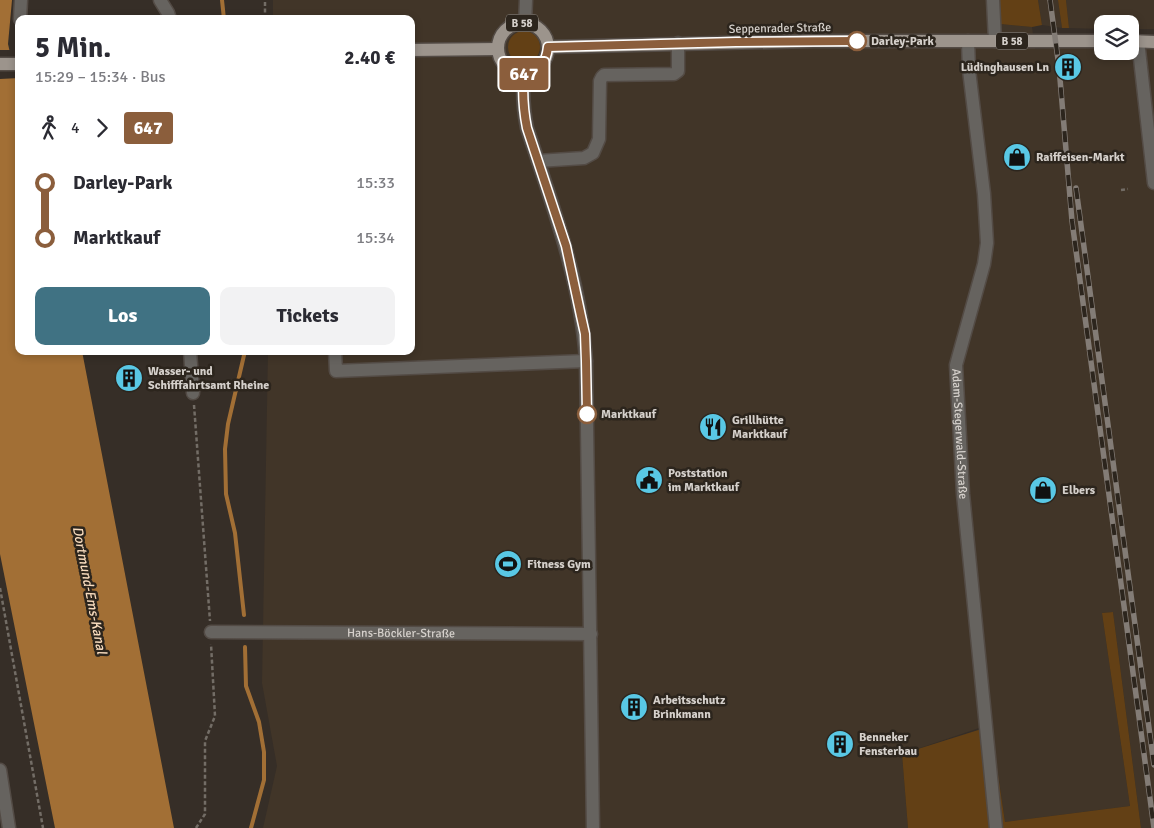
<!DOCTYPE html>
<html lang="de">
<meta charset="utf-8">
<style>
:root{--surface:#fff;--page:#f2f2f3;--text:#2b2b33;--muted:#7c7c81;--accent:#407283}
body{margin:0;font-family:Signika,sans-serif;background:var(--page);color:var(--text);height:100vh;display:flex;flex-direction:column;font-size:19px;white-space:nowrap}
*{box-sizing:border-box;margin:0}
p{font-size:16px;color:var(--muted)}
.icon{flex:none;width:28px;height:28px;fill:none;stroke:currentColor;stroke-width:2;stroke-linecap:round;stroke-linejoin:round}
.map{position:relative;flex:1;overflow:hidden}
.side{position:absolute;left:15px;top:15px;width:400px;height:340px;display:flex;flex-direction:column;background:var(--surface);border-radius:10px;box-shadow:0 2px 8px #0003}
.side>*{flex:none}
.badge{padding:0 10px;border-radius:4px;font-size:18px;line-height:32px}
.fabs{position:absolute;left:1094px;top:15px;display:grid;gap:10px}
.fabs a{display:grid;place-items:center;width:45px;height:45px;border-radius:10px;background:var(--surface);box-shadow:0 2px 8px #0003;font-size:25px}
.map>.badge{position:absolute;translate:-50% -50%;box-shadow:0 0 0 2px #fff}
.legs{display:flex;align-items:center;gap:8px;height:55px;padding:0 20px;font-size:16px}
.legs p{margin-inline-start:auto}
.headline{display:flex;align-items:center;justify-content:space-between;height:85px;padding:0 20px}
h1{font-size:28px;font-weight:700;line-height:38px}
.button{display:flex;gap:10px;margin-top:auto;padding:10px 20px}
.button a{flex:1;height:58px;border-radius:10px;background:var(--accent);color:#fff;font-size:20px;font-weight:700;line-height:58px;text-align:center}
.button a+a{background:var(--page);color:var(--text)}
ul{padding:0 20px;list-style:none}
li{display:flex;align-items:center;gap:18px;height:55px;font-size:19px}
li i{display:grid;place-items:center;width:8px;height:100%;margin:0 6px;background:currentColor}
li i::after{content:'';width:12px;height:12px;margin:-6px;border:4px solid;border-radius:50%;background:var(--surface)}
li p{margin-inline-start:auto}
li:first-child i{background:linear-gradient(#0000 50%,currentColor 0)}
li:last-child i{background:linear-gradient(currentColor 50%,#0000 0)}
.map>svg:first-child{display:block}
.built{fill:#413528}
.green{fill:#634015}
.water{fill:#a26f35}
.pier{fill:#362e27}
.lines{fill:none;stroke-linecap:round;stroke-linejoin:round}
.stream{stroke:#a26f35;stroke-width:4}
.minor-casing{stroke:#534b45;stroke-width:15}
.major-casing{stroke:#534b45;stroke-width:15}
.path{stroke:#736d66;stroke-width:2.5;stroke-dasharray:4 2.5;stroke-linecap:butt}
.minor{stroke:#66635f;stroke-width:12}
.major{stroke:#9c948c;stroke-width:12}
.rail-casing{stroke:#837c76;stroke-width:5.5}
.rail{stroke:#2c251d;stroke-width:4;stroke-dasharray:11;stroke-linecap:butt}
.line-1-casing{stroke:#fff;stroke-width:11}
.line-1{stroke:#8b5e3c;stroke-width:8}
.stop-1-dot{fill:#fff;stroke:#8b5e3c;stroke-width:2.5}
.labels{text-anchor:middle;stroke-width:5;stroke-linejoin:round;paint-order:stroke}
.shield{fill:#2c251d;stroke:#a29d97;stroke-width:1}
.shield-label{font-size:11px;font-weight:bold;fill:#d5d0cb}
.street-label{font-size:12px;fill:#d5d0cb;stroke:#2c251d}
.stop-label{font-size:12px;font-weight:bold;fill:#d5d0cb;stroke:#2c251d;text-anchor:start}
.poi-label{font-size:12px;font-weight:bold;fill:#d5d0cb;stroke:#2c251d;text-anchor:start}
.water-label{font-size:14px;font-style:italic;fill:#f9dcbe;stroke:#2c251d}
</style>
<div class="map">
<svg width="1154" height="828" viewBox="0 0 1154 828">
<rect width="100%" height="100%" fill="#362e27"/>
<g class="built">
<polygon points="273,0 1000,0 1000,24 1032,27 1035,49 1102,45 1102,51 1130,51 1130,45 1154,45 1154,828 1141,828 1113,612 1102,613 1130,806 1005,822 991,724 902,754 908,828 263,828 277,766 262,683 268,351 411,351 411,19 273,19"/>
<polygon points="1038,0 1058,0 1062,28 1042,25"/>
<polygon points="1066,0 1154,0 1154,29 1130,29 1130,24 1102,24 1102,29 1069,28"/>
</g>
<g class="green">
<polygon points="1000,0 1038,0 1042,25 1032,27 1000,24"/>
<polygon points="1058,0 1066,0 1069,28 1062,28"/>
<circle cx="524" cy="47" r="16"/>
<polygon points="1113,612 1141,828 908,828 902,754 991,726 1005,822 1130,806 1102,613"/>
</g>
<polygon class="water" points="0,0 12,0 8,44 19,91 19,351 82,351 174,828 55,828 0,554"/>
<polygon class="pier" points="0,50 12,50 19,78 0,79"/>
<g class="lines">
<g class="stream">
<polyline points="222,0 224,19"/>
<polyline points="244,615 235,533 226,494 225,449 228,424 245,351"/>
<polyline points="245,647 246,686 259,722 264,752 264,780 251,828"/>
</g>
<g class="minor-casing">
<g id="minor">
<polyline points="160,0 168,13 170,19"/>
<polyline points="993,0 995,41"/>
<polyline points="20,19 21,0"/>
<polyline points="525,23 526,0"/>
<path id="s1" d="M 968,41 L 969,70 L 984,194 L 987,243 L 984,264 L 956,365 L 963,494 L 996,828"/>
<polyline points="1138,41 1154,183"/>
<path d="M 524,73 C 522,93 523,108 527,128 C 552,204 581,281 586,361 L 593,828"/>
<polyline points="538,161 584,158 593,153 599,139 600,81 602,77 604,75 674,74 678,71 678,43"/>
<polyline points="190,351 193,393"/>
<polyline points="335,351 336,371 586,361"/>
<path id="s2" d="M 211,632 L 591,634"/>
<polyline points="0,770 9,828"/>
</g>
</g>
<g class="major-casing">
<g id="major">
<circle cx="523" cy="48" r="25"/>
<polyline points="1130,41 1154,42"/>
<polyline points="548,47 813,41 1102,41"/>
<polyline points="411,50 497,49"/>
<polyline points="0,64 19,64"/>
</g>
</g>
<g class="path">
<polyline points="265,19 265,0"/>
<polyline points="1121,190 1128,189"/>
<polyline points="194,405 210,621"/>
<polyline points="0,588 43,828"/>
<polyline points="196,828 205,814 205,741 215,716 211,644"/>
</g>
<use href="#minor" class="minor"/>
<use href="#major" class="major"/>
<g class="rail-casing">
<g id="rail">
<polyline points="1050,0 1059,67 1072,221 1154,828"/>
<polyline points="1076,188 1154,765"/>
</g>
</g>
<use href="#rail" class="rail"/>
</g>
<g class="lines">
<g class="line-1-casing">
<path id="line-1" d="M 587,414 L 586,361 L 585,334 L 581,316 L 566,246 L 527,128 C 523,108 522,94 524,73 C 540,70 546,64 548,47 L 736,42 L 857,41"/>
</g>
<use href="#line-1" class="line-1"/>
</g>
<defs>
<g id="building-disc" transform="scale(1.4375)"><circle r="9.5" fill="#59c8e5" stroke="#2c251d"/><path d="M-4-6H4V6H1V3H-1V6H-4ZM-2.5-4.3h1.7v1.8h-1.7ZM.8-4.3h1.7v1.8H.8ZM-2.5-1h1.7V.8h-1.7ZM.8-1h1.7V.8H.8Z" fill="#111"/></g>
<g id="shop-disc" transform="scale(1.4375)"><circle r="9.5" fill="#59c8e5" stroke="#2c251d"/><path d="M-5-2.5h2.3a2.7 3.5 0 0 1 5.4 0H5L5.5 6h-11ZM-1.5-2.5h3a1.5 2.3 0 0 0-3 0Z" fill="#111"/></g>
<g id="restaurant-disc" transform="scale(1.4375)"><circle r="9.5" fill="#59c8e5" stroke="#2c251d"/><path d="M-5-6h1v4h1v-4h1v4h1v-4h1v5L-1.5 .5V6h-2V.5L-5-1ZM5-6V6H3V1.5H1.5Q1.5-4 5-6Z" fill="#111"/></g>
<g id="civic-disc" transform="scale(1.4375)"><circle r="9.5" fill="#59c8e5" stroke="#2c251d"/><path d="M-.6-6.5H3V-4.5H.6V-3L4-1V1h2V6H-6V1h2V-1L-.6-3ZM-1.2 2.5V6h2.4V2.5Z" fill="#111"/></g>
<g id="stadium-disc" transform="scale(1.4375)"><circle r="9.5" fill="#59c8e5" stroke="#2c251d"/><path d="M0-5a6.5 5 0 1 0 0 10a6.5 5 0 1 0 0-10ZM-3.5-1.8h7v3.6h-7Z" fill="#111"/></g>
</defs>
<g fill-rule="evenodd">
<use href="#building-disc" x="1068" y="67"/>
<use href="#shop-disc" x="1017" y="157"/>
<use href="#building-disc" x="129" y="378"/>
<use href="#restaurant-disc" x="713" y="427"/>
<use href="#civic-disc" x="649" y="480"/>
<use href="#shop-disc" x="1043" y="490"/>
<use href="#stadium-disc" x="508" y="564"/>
<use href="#building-disc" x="634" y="707"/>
<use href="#building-disc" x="840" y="744"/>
</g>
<g class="stop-1-dot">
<circle cx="857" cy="41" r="9"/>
<circle cx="587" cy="414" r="9"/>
</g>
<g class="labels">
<g class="shield">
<rect x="506" y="14.5" width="32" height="17" rx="4"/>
<rect x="996" y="32.5" width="32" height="17" rx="4"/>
</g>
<g class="shield-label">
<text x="522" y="27">B 58</text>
<text x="1012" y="45">B 58</text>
</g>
<g class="street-label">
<text transform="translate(780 28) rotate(-1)" y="4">Seppenrader Straße</text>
<text dy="4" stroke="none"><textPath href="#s1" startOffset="398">Adam-Stegerwald-Straße</textPath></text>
<text dy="4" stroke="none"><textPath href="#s2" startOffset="190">Hans-Böckler-Straße</textPath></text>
</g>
<g class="stop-label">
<text x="871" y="45">Darley-Park</text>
<text x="601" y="418">Marktkauf</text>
</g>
<g class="poi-label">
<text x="1049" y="71" text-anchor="end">Lüdinghausen Ln</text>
<text x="1036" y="161">Raiffeisen-Markt</text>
<text x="148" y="375">Wasser- und<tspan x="148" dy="14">Schifffahrtsamt Rheine</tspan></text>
<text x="732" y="424">Grillhütte<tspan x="732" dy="14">Marktkauf</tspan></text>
<text x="668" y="477">Poststation<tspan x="668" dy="14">im Marktkauf</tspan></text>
<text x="1062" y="494">Elbers</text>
<text x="527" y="568">Fitness Gym</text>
<text x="653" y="704">Arbeitsschutz<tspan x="653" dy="14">Brinkmann</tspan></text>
<text x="859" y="741">Benneker<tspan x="859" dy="14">Fensterbau</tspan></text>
</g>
<g class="water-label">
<text transform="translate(90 590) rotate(79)" y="5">Dortmund-Ems-Kanal</text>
</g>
</g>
</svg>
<div class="fabs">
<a><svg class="icon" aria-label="layers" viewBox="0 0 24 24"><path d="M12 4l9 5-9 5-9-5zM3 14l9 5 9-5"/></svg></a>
</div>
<b class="badge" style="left:524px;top:74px;background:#8b5e3c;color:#fff">647</b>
<section class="side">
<div class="headline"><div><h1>5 Min.</h1><p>15:29 – 15:34 · Bus</p></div><b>2.40 €</b></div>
<div class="legs"><svg class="icon" aria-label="walk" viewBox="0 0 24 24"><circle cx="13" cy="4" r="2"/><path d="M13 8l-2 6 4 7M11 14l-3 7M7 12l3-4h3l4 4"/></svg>4<svg class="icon" aria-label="forward" viewBox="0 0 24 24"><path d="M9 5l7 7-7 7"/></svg><b class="badge" style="background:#8b5e3c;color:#fff">647</b></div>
<ul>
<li><i style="color:#8b5e3c"></i><b>Darley-Park</b><p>15:33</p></li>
<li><i style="color:#8b5e3c"></i><b>Marktkauf</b><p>15:34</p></li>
</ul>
<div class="button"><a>Los</a><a>Tickets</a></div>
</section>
</div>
